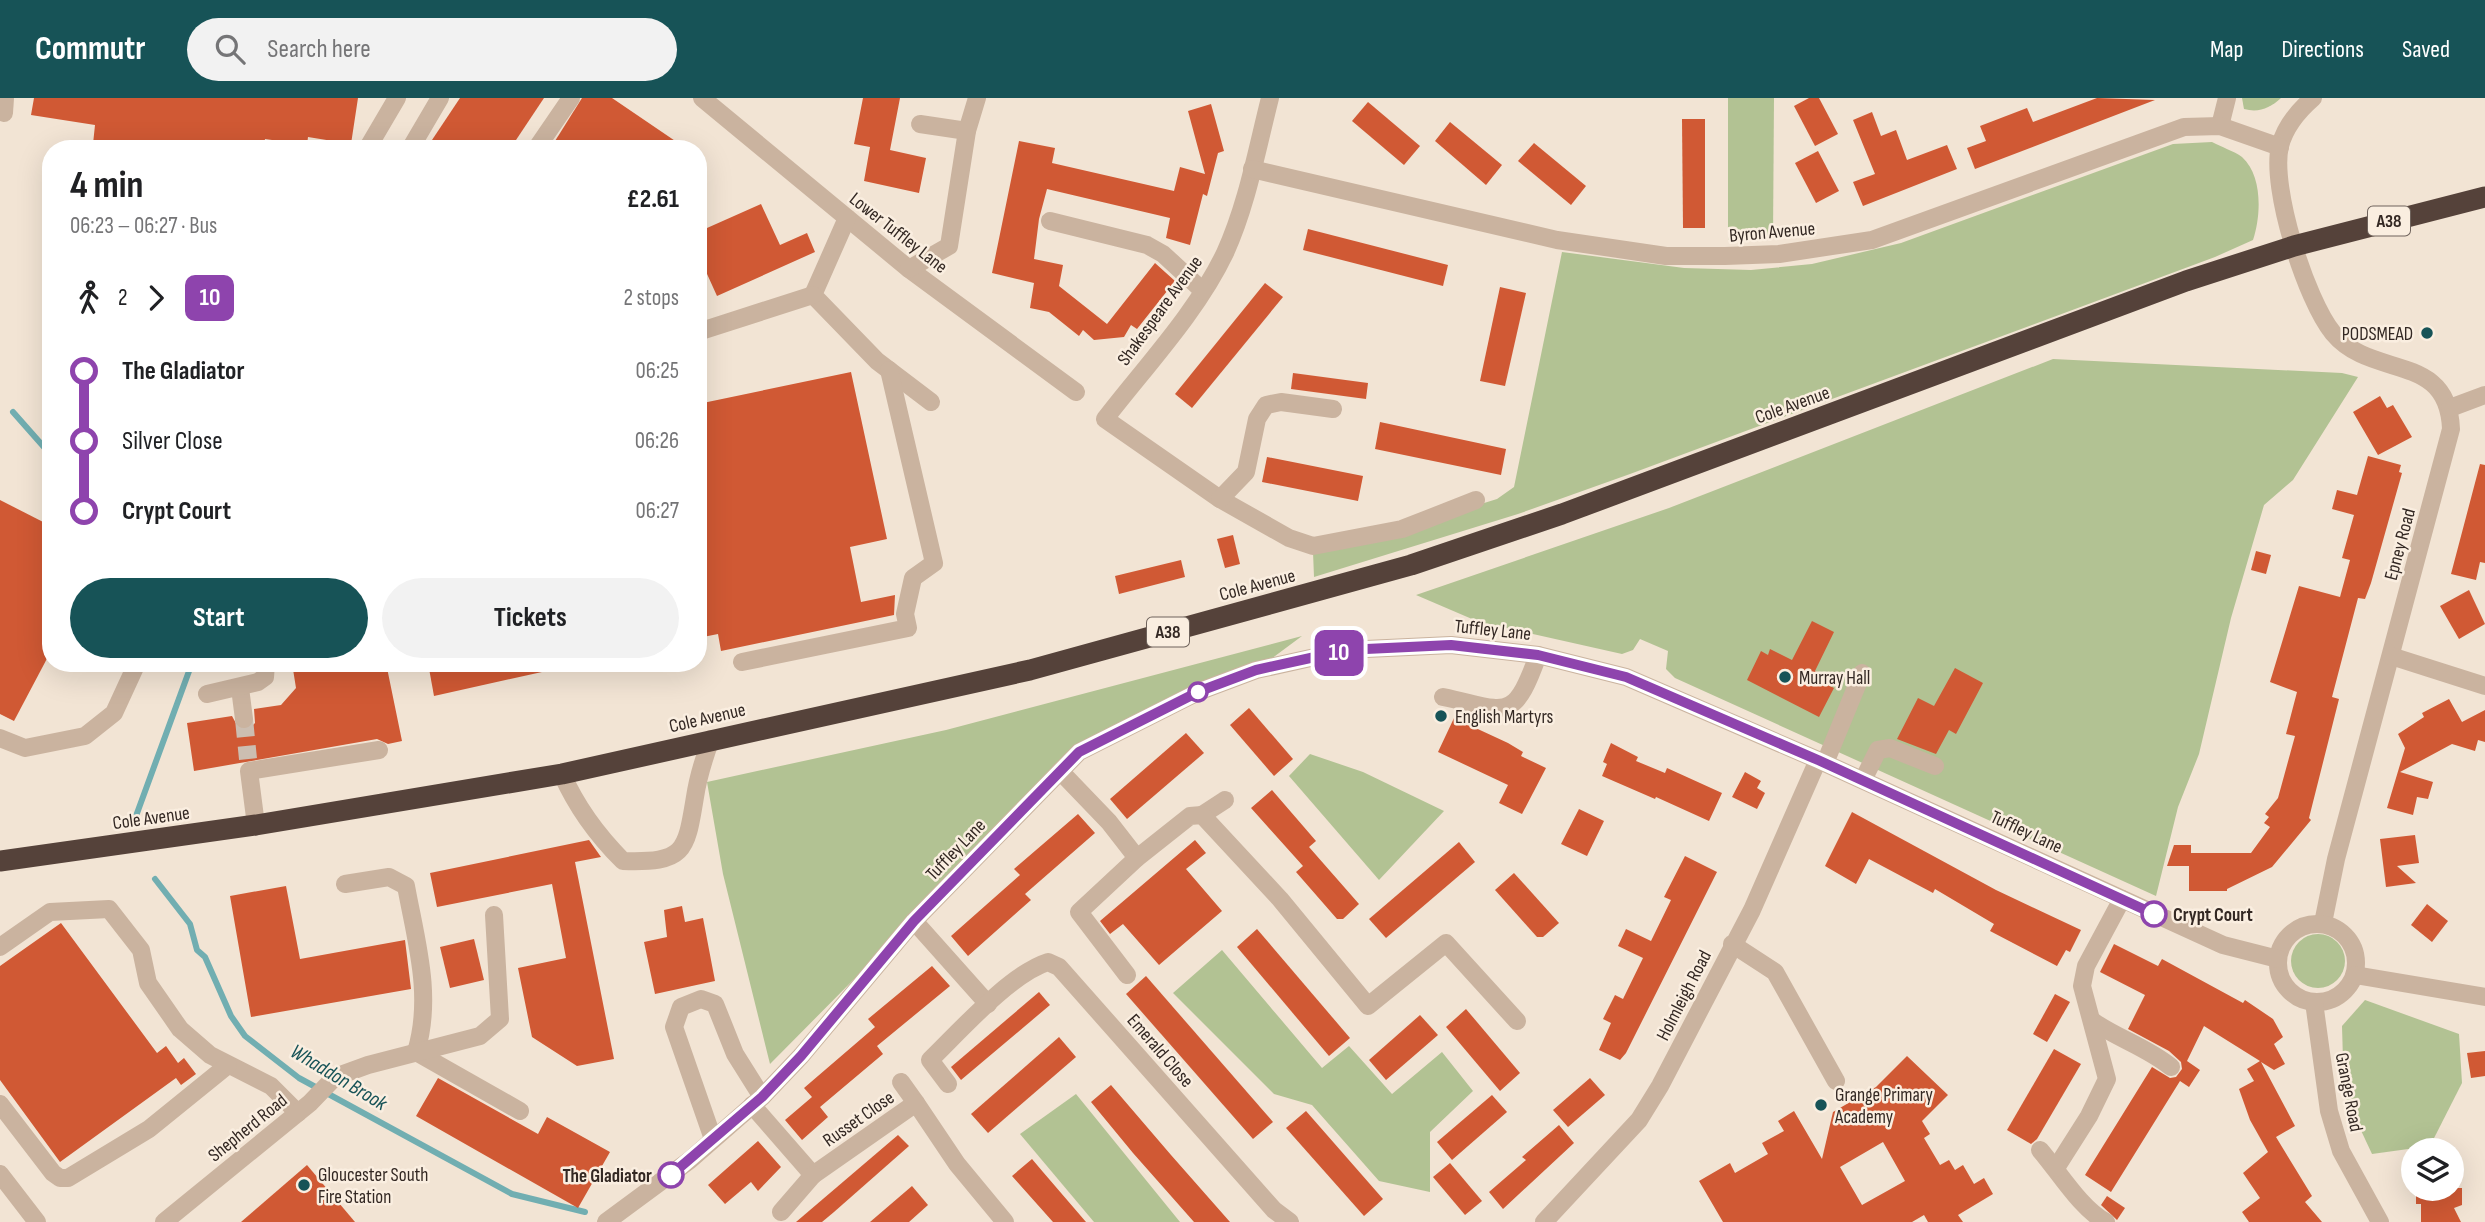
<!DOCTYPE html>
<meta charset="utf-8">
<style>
:root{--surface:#fff;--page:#f2f2f2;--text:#202124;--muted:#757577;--accent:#175357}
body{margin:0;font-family:"Sofia Sans Condensed",sans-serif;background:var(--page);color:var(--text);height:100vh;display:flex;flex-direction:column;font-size:26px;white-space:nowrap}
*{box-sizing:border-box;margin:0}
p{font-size:23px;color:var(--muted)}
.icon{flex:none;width:38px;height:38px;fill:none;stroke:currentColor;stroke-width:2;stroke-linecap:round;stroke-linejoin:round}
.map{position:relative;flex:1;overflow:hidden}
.panel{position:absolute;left:42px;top:42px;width:665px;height:532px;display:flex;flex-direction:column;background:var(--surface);border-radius:28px;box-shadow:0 7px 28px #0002}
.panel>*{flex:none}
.badge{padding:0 14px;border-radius:10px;font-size:24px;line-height:46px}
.fabs{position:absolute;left:2401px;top:1040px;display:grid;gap:14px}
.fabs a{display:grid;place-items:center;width:63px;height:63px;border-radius:50%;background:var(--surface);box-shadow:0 7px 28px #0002;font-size:35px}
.map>.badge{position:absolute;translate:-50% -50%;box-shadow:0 0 0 4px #fff}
.legs{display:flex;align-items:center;gap:10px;height:77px;padding:0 28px;font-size:23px}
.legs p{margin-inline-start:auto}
.head{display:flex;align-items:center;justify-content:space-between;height:119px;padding:0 28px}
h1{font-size:38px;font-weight:700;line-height:52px}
.cta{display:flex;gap:14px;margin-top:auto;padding:14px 28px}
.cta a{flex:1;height:80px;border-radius:42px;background:var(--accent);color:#fff;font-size:28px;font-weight:700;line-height:80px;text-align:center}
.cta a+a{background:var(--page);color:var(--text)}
ul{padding:0 28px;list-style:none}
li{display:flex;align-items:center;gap:24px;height:70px;font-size:26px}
li i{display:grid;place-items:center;width:10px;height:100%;margin:0 9px;background:currentColor}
li i::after{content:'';width:18px;height:18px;margin:-9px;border:5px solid;border-radius:50%;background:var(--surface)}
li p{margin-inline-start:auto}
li:first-child i{background:linear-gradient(#0000 50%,currentColor 0)}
li:last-child i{background:linear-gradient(currentColor 50%,#0000 0)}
header{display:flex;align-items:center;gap:42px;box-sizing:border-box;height:98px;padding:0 35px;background:var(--accent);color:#fff}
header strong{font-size:33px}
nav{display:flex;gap:38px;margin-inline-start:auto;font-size:24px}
.search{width:490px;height:63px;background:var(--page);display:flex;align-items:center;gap:18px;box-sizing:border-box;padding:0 24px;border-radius:38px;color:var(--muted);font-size:26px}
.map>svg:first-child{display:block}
.green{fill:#b2c293}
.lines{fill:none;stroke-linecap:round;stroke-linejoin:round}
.stream{stroke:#71aeb1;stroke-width:6}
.building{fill:#d05934;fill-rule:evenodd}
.minor-tunnel{stroke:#ccbeb1;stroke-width:18;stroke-dasharray:18 9;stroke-linecap:butt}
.minor{stroke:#cab39f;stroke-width:18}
.highway{stroke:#55423a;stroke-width:21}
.line-1-casing{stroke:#fff;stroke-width:16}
.line-1{stroke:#8e44ad;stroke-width:10}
.poi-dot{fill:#175357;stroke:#faeee0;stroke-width:2.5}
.stop-1-dot{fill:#fff;stroke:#8e44ad;stroke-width:3.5}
.labels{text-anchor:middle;stroke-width:5;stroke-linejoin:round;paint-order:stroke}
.shield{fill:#faeee0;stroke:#6f635c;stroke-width:2}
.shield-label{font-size:18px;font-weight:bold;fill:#332823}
.street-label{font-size:19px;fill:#332823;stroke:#faeee0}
.poi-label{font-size:19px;fill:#332823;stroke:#faeee0;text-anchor:start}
.stop-label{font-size:19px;font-weight:bold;fill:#332823;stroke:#faeee0;text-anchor:start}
.water-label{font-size:21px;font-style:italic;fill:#175357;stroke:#faeee0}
</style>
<header>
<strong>Commutr</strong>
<div class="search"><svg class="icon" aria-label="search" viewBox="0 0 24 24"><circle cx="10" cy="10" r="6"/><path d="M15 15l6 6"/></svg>Search here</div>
<nav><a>Map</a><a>Directions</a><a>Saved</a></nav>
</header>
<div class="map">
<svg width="2485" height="1124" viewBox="0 0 2485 1124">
<rect width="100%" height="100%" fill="#f2e4d4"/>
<g class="green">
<polygon points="1728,0 1774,0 1773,139 1728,142"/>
<path d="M 2242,0 L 2281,0 C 2270,10 2259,15 2244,11 Z"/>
<path d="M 2212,44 C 2221,49 2234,53 2242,59 C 2263,78 2261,118 2253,142 L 2215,159 L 1630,376 L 1518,416 L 1314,479 L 1313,454 L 1330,453 L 1497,401 L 1514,389 L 1562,154 L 1684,170 L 1751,172 L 1812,166 L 1901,145 L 2173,46 Z"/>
<polygon points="2053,261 2342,275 2358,279 2293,382 2264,407 2231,520 2199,656 2178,709 2156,798 1675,580 1666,571 1668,553 1640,541 1633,552 1622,556 1479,524 1416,497 1669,410"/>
<polygon points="1302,538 1256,572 1079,654 770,966 723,776 707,684 946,632"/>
<polygon points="1310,656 1363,674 1444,713 1379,782 1289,678"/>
<circle cx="2318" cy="863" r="27"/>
<polygon points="1222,852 1322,970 1349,948 1392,996 1442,954 1473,993 1430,1034 1430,1094 1379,1083 1312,1007 1274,996 1173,895"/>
<polygon points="2365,902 2459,936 2462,985 2430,1048 2372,1056 2344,996 2342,928"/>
<polygon points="1076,996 1180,1124 1094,1124 1020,1036"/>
</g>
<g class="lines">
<g class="stream">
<polyline points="13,314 51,357"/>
<polyline points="136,718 192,565"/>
<polyline points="155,781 190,826 197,852 205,859 231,918 245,938 299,980 512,1096 585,1114"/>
</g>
</g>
<g class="building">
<polygon points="34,0 358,0 351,46 308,39 307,47 265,41 264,48 223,42 221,50 180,44 179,51 137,45 136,51 102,51 103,48 93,46 95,27 31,17"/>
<polygon points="460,0 544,0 510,51 426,51"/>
<polygon points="582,0 612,0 687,51 550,51"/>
<polygon points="863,0 900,0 890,52 926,60 919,95 864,83 870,49 854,46"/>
<polygon points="1809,0 1819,0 1838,36 1815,48 1794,8"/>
<polygon points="2097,0 2155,2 1975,71 1967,50 1986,43 1980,28 2027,10 2033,24"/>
<polygon points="1368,4 1420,48 1404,67 1352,23"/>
<polygon points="1211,6 1224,53 1218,55 1207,98 1203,96 1190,147 1166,140 1170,120 1047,91 1039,121 1034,161 1063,167 1059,188 1107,226 1155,165 1175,183 1137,231 1131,227 1124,239 1094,242 1083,232 1079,238 1049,214 1030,210 1034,185 992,175 1019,43 1055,50 1052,65 1174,93 1180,69 1205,76 1188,13"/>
<polygon points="1872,14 1881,38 1896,32 1907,62 1947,47 1957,71 1863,108 1853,84 1875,76 1853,22"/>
<polygon points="1682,21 1705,21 1705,130 1683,130"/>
<polygon points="1450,24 1502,67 1486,87 1435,43"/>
<polygon points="1534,45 1586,88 1571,107 1518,63"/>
<polygon points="1818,53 1839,93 1816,105 1795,65"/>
<polygon points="761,106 780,147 807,135 815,154 717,198 698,156 698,134"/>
<polygon points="1308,131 1448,167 1443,188 1303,152"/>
<polygon points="1265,185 1283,199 1192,310 1175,296"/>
<polygon points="1500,189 1526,195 1505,288 1480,283"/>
<polygon points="851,274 887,441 850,449 861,504 895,497 894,517 721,553 718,536 698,540 698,306"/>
<polygon points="1293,275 1368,285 1366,301 1291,291"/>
<polygon points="2380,298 2387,310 2393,307 2412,339 2378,357 2353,314"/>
<polygon points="1380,324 1506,351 1501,377 1375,351"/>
<polygon points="2368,358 2401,367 2399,374 2402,375 2371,485 2365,501 2358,500 2332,599 2339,601 2309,720 2311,722 2272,769 2227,791 2227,793 2189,793 2189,768 2167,768 2174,747 2191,747 2191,755 2251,755 2270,729 2264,725 2269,719 2265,716 2278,700 2295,638 2286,636 2297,594 2270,584 2299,488 2340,499 2350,462 2342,460 2354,417 2332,411 2337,392 2357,397"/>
<polygon points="1267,359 1363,378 1358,403 1262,384"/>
<polygon points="2480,366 2485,367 2485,465 2480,464 2476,482 2451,476"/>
<polygon points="0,402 51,428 51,553 14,623 0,616"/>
<polygon points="1233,437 1240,466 1225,470 1217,441"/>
<polygon points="2256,453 2271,457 2266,476 2251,472"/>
<polygon points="1181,462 1185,479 1119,496 1115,478"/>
<polygon points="2469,492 2485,526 2459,541 2440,508"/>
<polygon points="1812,523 1834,534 1815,573 1823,577 1820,583 1834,590 1819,619 1747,582 1761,553 1768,557 1770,551 1792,562"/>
<polygon points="292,565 386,565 402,643 388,646 377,641 194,673 187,625 232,618 239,631 250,630 255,625 254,611 281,607 296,590"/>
<polygon points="428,565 550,565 551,572 434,598"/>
<polygon points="1955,570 1983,585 1956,636 1949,632 1936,656 1897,641 1918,600 1934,608"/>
<polygon points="2449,601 2462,624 2485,612 2485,644 2478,642 2475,653 2452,646 2400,674 2433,684 2428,701 2417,699 2413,717 2387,710 2405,650 2398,636 2424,619 2422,615"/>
<polygon points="1249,610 1293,661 1274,678 1230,627"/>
<polygon points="1454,620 1508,645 1523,654 1521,658 1546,670 1522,716 1499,705 1508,687 1438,654"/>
<polygon points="1186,635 1204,655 1127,721 1110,701"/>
<polygon points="1611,645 1638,659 1636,663 1665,675 1667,670 1722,695 1709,723 1656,699 1655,701 1602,678 1607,666 1603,664"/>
<polygon points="1745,674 1761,683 1757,690 1765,695 1757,711 1732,699"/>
<polygon points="1272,692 1316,743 1309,749 1359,806 1343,821 1337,821 1296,774 1303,768 1251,710"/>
<polygon points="1579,711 1604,723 1587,758 1561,746"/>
<polygon points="1852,714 1996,792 2081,832 2070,854 2066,852 2057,868 1990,833 1994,826 1935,791 1933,795 1869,761 1856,786 1825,768"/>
<polygon points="1078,716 1095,735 1025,796 1031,802 968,858 951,838 1020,777 1014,771"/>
<polygon points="2415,737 2419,765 2397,768 2416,785 2386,789 2380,741"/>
<polygon points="589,742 601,759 575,764 614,961 577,968 532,939 518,870 566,860 552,786 437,809 430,775"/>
<polygon points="1195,742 1206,755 1186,771 1222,813 1159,867 1123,826 1110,836 1100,823"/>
<polygon points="1459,744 1475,764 1386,840 1369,821"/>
<polygon points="1685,758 1717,774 1626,955 1620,962 1599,952 1611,925 1603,921 1615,897 1623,901 1643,860 1618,848 1626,831 1651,843 1671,802 1664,799"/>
<polygon points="1514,775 1559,825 1543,839 1537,839 1495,792"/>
<polygon points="286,788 300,861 405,842 411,891 251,919 230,798"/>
<polygon points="2427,806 2448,823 2432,844 2411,827"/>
<polygon points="682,808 685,824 703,820 715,883 655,896 644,844 667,839 664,812"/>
<polygon points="61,825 157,955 166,948 178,965 184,960 196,976 181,987 176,980 60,1064 0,982 0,868"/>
<polygon points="1257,831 1350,940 1329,958 1237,849"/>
<polygon points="474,841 484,882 450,890 440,849"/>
<polygon points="2114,846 2158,868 2162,861 2243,905 2245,902 2273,921 2283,939 2274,946 2285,966 2274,972 2261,964 2295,1028 2276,1039 2312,1098 2305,1104 2322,1124 2249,1124 2242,1114 2260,1100 2243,1075 2268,1054 2250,1022 2239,991 2254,983 2247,971 2260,963 2204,928 2187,963 2200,972 2189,989 2180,983 2111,1094 2085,1077 2152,969 2170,980 2176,979 2182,971 2181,964 2169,953 2128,931 2145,897 2100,874"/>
<polygon points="932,868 950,888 877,948 883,956 820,1009 828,1019 802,1042 785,1022 812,999 804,990 875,929 868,921"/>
<polygon points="1146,878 1273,1024 1253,1041 1126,896"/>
<polygon points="1039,894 1050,907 961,982 951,969"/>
<polygon points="2055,896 2070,904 2047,944 2033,936"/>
<polygon points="1466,911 1520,975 1500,993 1446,929"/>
<polygon points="1420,917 1438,937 1386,982 1369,962"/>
<polygon points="1059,939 1076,959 988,1035 971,1016"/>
<polygon points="2054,951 2081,966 2037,1041 2031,1046 2007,1032"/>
<polygon points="2485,953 2485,978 2471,980 2467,955"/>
<path d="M 1907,958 L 1948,997 L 1922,1023 L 1930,1036 L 1924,1040 L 1940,1067 L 1949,1062 L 1955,1072 L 1963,1067 L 1974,1086 L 1984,1080 L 1993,1096 L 1958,1117 L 1963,1124 L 1928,1124 L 1924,1117 L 1912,1124 L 1723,1124 L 1699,1083 L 1730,1065 L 1735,1075 L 1768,1056 L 1762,1045 L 1784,1033 L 1778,1023 L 1794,1013 L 1822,1061 L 1833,1014 L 1876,989 ZM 1883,1044 L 1905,1083 L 1862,1107 L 1840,1069 Z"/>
<polygon points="438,980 538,1036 547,1019 610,1054 578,1110 416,1018"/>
<polygon points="1590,980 1605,997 1568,1029 1553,1012"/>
<polygon points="1111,987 1171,1057 1230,1124 1194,1124 1133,1055 1091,1004"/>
<polygon points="1492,997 1507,1014 1452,1062 1437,1044"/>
<polygon points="1306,1013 1383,1101 1364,1118 1286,1030"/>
<polygon points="1559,1027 1574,1045 1503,1111 1489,1094 1526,1062 1522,1059"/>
<polygon points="898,1037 909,1048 834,1114 822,1124 796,1124"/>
<polygon points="758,1043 781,1069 758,1093 751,1084 725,1106 708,1087"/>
<polygon points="1032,1061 1043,1074 1086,1124 1053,1124 1012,1078"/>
<polygon points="1450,1065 1482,1103 1465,1117 1433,1079"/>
<polygon points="307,1067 355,1124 241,1124"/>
<polygon points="912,1088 928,1107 909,1124 870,1124"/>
<polygon points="2416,1090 2462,1090 2462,1107 2454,1110 2461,1124 2421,1124 2421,1106 2416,1106"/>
<polygon points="2107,1098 2125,1110 2117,1122 2101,1107"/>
</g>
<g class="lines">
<polyline class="minor-tunnel" points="244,621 248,661"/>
<g class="minor">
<polyline points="702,0 909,171 1076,294"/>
<path d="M 1270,0 C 1257,51 1247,107 1225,155 C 1197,214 1145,269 1105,321 L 1220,401 L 1289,440 L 1313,448 L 1402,431 L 1476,402"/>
<path d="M 2313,0 C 2298,13 2285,29 2280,48 C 2270,89 2306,202 2333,235 C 2372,282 2448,253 2451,331 L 2336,761 L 2323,825"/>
<polyline points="4,15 5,0"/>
<polyline points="920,26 967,33"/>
<polyline points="2220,28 2227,0"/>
<polyline points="367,51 397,0"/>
<polyline points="410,51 440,0"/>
<polyline points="536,51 571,0"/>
<polyline points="1252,71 1557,142 1666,158 1725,158 1779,156 1872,142 2184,29 2220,28 2280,49"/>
<polyline points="847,120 813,197 877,263 931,304"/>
<polyline points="1050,123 1147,147 1163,156 1203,193"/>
<polyline points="909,171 949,148 967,33 977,0"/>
<polyline points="698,234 813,197"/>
<polyline points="2450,310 2485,297"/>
<polyline points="1220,401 1246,374 1257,321 1266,307 1281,304 1333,311"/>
<polyline points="2391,558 2485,588"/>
<polyline points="742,564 908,530 905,516 913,480 934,465 889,272"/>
<polyline points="240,590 244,621"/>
<polyline points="207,596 258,584 265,579 266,565"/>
<path d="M 1443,599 C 1506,612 1513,627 1538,557"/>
<polyline points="0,640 25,650 85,638 114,615 137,565"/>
<polyline points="1825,665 1862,575"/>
<polyline points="1060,673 1109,724 1137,760"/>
<path d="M 562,676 C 577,710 597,737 623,763 C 685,765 686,754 695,699 C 698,679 704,660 711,641"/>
<polyline points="1863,682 1878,652 1890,650 1935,668"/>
<polyline points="1202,717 1225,702"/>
<polyline points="256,727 249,673 379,652"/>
<path d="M 345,786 L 389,779 L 406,788 C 416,843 433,898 416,954 L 520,1013"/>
<polyline points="914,823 988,906"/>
<circle cx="2317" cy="865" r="39"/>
<polyline points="1732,846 1775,874 1836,983"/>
<polyline points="0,849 50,814 109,811 141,852 148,885 180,931 210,957 271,988 298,1015"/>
<polyline points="1127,877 1079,814 1137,760 1190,718 1202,717 1280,801 1368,908 1446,845 1517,923"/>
<polyline points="2355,877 2485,899"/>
<polyline points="2314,904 2329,1013 2341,1053 2380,1124"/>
<path d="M 2094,924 C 2119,941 2148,950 2171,969"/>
<polyline points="901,984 916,1005"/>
<path d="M 948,986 L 930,962 C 959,934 1010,876 1048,864 L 1059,869 L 1274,1112 L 1290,1124"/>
<polyline points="0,1006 53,1075 60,1080 68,1080 149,1031 228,967"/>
<polyline points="752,1007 813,1077 916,1005 957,1066 1005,1124"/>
<polyline points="713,1041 674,929 681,909 701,901 715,906 735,956 762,999"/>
<path d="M 2040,1052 C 2059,1074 2081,1111 2106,1124"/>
<polyline points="2056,1070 2089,1018 2107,981 2082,888 2086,868 2122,801"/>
<polyline points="0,1076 37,1124"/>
<polyline points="781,1114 813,1077"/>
<polyline points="164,1124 310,1005 335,979 368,967 480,938 500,921 494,817"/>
<polyline points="606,1124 690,1062 762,999 801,958 914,823 1079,654 1200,593 1256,572 1324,557 1366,551 1451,547 1538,557 1626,579 1818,662 2223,847 2278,861"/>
<polyline points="1544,1124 1639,1022 1660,988 1752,812 1818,662"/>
</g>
<polyline class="highway" points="0,763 256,727 562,676 1030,572 1411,467 1562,416 2186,183 2294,148 2485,99"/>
</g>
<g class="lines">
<g class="line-1-casing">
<polyline id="line-1" points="671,1077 762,999 801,958 914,823 1079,654 1200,593 1256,572 1324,557 1366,551 1451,547 1538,557 1626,579 1818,662 2154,816"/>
</g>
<use href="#line-1" class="line-1"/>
</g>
<g class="poi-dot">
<circle cx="2427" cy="235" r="7"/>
<circle cx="1785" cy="579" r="7"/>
<circle cx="1441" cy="618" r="7"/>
<circle cx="1821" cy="1007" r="7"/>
<circle cx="304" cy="1087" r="7"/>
</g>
<g class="stop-1-dot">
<circle cx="1198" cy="594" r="9"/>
<circle cx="2154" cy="816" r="12"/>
<circle cx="671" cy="1077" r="12"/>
</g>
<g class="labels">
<g class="shield">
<rect x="2368" y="108.5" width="42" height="29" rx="5"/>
<rect x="1147" y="519.5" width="42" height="29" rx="5"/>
</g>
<g class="shield-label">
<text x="2389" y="129">A38</text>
<text x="1168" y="540">A38</text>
</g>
<g class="street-label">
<text transform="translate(1772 133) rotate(-5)" y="7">Byron Avenue</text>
<text transform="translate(899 134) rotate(38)" y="7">Lower Tuffley Lane</text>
<text transform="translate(1159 212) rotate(-54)" y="7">Shakespeare Avenue</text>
<text transform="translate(1792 306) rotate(-20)" y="7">Cole Avenue</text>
<text transform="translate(2399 446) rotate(-75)" y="7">Epney Road</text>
<text transform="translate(1257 486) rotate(-15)" y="7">Cole Avenue</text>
<text transform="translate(1493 531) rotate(6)" y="7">Tuffley Lane</text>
<text transform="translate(707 619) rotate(-13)" y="7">Cole Avenue</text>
<text transform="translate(151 719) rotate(-8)" y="7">Cole Avenue</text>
<text transform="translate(2027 733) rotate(25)" y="7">Tuffley Lane</text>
<text transform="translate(955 751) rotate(-46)" y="7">Tuffley Lane</text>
<text transform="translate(1683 897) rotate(-63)" y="7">Holmleigh Road</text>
<text transform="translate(1161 952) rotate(49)" y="7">Emerald Close</text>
<text transform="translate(2350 994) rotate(79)" y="7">Grange Road</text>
<text transform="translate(858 1020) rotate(-35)" y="7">Russet Close</text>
<text transform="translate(247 1029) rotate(-39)" y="7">Shepherd Road</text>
</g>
<g class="poi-label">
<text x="2413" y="242" text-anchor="end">PODSMEAD</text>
<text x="1799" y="586">Murray Hall</text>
<text x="1455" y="625">English Martyrs</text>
<text x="1835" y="1003">Grange Primary<tspan x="1835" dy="22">Academy</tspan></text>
<text x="318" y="1083">Gloucester South<tspan x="318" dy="22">Fire Station</tspan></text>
</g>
<g class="stop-label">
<text x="2173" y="823">Crypt Court</text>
<text x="652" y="1084" text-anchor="end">The Gladiator</text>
</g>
<g class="water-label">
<text transform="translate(339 979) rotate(31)" y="7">Whaddon Brook</text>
</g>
</g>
</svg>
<div class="fabs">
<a><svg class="icon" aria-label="layers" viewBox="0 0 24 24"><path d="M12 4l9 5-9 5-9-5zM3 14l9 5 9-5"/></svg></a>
</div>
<b class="badge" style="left:1339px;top:555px;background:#8e44ad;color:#fff">10</b>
<section class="panel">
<div class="head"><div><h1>4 min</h1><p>06:23 – 06:27 · Bus</p></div><b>£2.61</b></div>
<div class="legs"><svg class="icon" aria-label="walk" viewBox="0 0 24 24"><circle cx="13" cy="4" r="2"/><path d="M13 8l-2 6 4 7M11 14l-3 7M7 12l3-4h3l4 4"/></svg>2<svg class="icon" aria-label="forward" viewBox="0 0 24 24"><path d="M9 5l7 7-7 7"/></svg><b class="badge" style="background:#8e44ad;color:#fff">10</b><p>2 stops</p></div>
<ul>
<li><i style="color:#8e44ad"></i><b>The Gladiator</b><p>06:25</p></li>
<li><i style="color:#8e44ad"></i><span>Silver Close</span><p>06:26</p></li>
<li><i style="color:#8e44ad"></i><b>Crypt Court</b><p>06:27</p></li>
</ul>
<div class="cta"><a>Start</a><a>Tickets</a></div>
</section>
</div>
